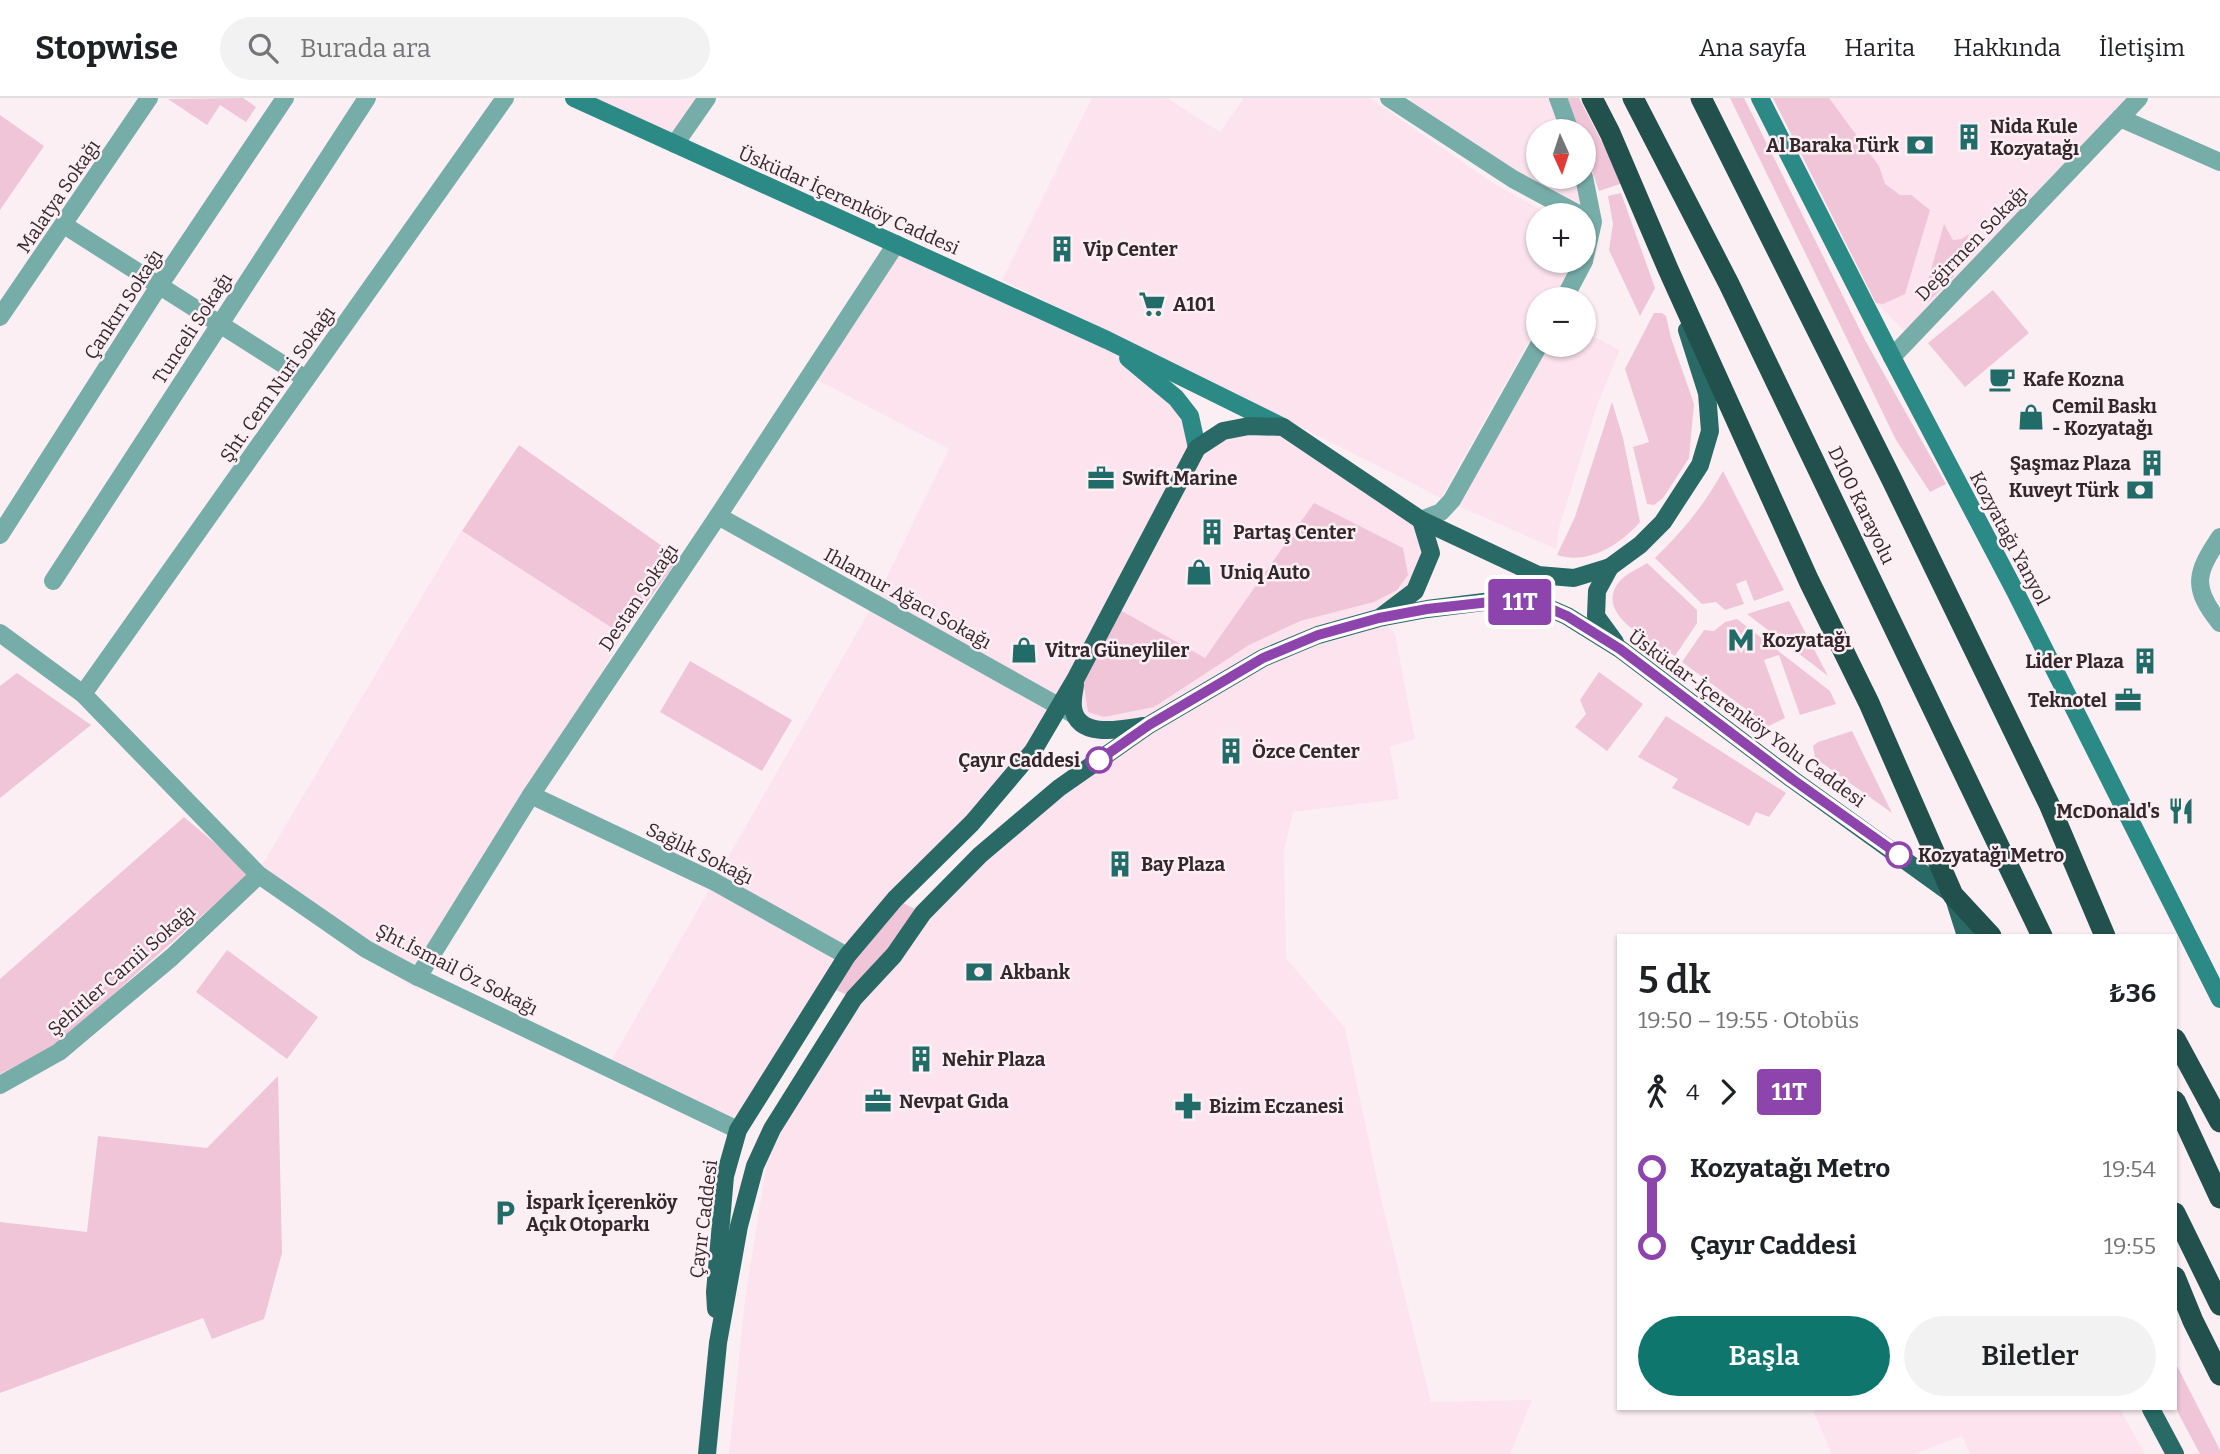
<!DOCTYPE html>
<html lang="tr">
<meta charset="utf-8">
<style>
:root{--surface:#fff;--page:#f2f2f2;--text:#202124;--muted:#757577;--line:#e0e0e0;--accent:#0f766e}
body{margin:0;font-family:Bitter,serif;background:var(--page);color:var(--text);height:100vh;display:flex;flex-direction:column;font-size:26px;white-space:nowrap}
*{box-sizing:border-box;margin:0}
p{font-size:23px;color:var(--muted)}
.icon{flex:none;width:38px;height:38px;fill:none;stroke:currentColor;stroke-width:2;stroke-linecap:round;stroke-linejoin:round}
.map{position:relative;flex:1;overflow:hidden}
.drawer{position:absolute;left:1617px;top:836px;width:560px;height:476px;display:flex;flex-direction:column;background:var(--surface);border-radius:0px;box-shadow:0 2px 5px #0004}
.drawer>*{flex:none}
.badge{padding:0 14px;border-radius:5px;font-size:24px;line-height:46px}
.needle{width:46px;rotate:177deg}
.fabs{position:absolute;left:1526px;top:21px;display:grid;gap:14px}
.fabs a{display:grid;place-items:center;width:70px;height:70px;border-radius:50%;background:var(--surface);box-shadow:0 2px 5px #0004;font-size:35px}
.map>.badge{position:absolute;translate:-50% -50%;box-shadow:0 0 0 4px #fff}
.legs{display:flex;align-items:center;gap:10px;height:77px;padding:0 21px;font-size:23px}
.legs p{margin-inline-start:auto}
.summary{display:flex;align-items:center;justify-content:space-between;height:119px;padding:0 21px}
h1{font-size:38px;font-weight:600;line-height:52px}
.action{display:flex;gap:14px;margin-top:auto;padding:14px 21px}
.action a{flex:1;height:80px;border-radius:42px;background:var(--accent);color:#fff;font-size:28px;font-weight:600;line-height:80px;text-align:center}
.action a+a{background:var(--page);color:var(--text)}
ul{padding:0 21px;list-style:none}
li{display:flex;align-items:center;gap:24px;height:77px;font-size:26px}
li i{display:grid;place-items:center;width:10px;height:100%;margin:0 9px;background:currentColor}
li i::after{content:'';width:18px;height:18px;margin:-9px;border:5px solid;border-radius:50%;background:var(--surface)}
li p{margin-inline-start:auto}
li:first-child i{background:linear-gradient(#0000 50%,currentColor 0)}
li:last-child i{background:linear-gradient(currentColor 50%,#0000 0)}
header{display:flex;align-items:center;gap:42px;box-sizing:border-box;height:98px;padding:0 35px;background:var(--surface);border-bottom:2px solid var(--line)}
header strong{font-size:33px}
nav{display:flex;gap:38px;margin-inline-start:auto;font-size:24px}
.search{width:490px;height:63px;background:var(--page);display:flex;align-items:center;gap:18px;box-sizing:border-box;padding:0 24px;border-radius:38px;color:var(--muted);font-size:26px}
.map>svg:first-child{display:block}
.built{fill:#fce3ed}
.green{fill:#efc5d7}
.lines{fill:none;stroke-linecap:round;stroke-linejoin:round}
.street{stroke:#77ada9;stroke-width:18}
.secondary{stroke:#2b8a85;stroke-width:18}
.primary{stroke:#2a6a66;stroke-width:18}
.highway{stroke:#21504d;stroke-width:21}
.line-1-casing{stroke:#fff;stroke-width:16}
.line-1{stroke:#8e44ad;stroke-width:10}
.stop-1-dot{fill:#fff;stroke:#8e44ad;stroke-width:3.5}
.labels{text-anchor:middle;stroke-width:5;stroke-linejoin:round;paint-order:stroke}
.poi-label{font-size:19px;font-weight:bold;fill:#33272c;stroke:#fceff4;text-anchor:start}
.street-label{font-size:19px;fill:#33272c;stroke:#fceff4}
.stop-label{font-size:19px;font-weight:bold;fill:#33272c;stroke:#fceff4;text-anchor:end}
</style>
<header>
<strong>Stopwise</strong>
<div class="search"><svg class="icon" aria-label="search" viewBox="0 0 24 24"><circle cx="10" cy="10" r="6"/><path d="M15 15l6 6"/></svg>Burada ara</div>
<nav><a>Ana sayfa</a><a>Harita</a><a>Hakkında</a><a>İletişim</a></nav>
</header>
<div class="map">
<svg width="2220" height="1356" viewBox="0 0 2220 1356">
<rect width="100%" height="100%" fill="#fceff4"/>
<g class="built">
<polygon points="574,0 707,0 675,46"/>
<polygon points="1092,0 1167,0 1220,34 1244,0 1370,0 1490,83 1550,117 1538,117 1538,163 1575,163 1553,201 1538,201 1538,227 1441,400 1190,273 1002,182"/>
<polygon points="1412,0 1553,0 1564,33 1538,33 1538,79 1578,79 1593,124 1405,11"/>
<polygon points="1773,0 2134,0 1910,239 1876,205"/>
<polygon points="896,146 1107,242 1176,300 1197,349 1223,333 1283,329 1421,422 1431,455 1415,493 1380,520 1395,536 1415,641 1390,649 1399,701 1293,714 1284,753 1286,860 1345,930 1383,1109 1431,1304 1532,1302 1510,1356 729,1356 745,1202 772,1031 854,900 980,757 1147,629 1110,632 1060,608 829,889 731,1025 608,968 874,505 949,351 810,278"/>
<polygon points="1584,234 1620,252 1598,305 1559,430 1556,451 1458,408 1549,247 1584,247"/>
<polygon points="461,433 623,537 418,892 373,863 262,767"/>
<polygon points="1819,1311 2120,1311 2145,1356 1970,1356 1962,1338 1914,1356 1832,1356 1813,1313"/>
</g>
<g class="green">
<polygon points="243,0 256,9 246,24 220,7 207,27 168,1"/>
<polygon points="1567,0 1579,0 1623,85 1599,93 1584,49 1584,33 1578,33"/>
<polygon points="1730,0 1744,0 1865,242 1946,386 1930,394 1896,342"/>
<polygon points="1773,0 1829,0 1879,68 1885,86 1900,97 1911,97 1930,112 1905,196 1883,206 1876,205"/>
<polygon points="0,17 44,48 0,112"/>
<polygon points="1621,95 1655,190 1640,218 1609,152 1613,126 1608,98"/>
<polygon points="1944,126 1953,142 1962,141 1969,136 1953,179 1928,204 1922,204"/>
<polygon points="1993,192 2029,235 1965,289 1928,245"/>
<polygon points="1654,215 1662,215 1666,218 1671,240 1694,306 1689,360 1663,400 1654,407 1647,406 1633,349 1649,344 1625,271"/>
<path d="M 1612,304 L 1623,340 L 1640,424 C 1620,447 1588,467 1557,457 L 1575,419 Z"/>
<polygon points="519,347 679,460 623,537 462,433"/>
<path d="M 1723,373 L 1784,492 L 1754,503 L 1746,482 L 1736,486 L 1744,506 L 1725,512 L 1716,504 L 1702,506 L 1655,460 C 1682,434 1705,406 1723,373 Z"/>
<polygon points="1314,405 1403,450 1408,477 1397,492 1374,504 1300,523 1249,547 1154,609 1104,619 1088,614 1083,582 1120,512 1205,560"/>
<path d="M 1647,465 L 1697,512 L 1697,525 L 1675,558 C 1652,543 1593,517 1619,484 C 1625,476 1638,471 1647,465 Z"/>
<polygon points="1789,503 1828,578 1747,516"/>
<polygon points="1737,521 1830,593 1836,606 1800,617 1779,557 1764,562 1785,620 1769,628 1682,564 1704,532 1714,533 1725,524"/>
<polygon points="690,563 792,622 762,673 660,614"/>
<polygon points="1599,574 1643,606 1607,653 1575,629 1586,616 1580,602"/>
<polygon points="17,575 91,627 0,700 0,588"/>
<polygon points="1666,618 1786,695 1769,719 1756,714 1749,728 1672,690 1678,681 1638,659"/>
<polygon points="1852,633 1892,715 1815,660 1813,648 1818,644"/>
<polygon points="184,719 250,775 56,947 0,976 0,881"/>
<polygon points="895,801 923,815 854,900 829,889"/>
<polygon points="227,852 318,919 287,961 196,894"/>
<polygon points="278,978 282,1155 264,1221 212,1241 203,1220 0,1295 0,1124 87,1134 98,1038 207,1050"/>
<polygon points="2175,1264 2220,1352 2220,1356 2200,1356 2175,1309"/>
</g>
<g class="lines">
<g class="street">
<polyline points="1389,0 1513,81 1580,117"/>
<polyline points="1558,0 1570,33"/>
<polyline points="2120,20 2220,64"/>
<polyline points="675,46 707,0"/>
<polyline points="1584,79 1593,124 1584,163"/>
<polyline points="64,127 306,281"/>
<polyline points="1564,201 1584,163"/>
<polyline points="0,219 149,0"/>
<polyline points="1892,259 2139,0"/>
<polyline points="718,418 1071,615"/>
<polyline points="1421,422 1441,414 1452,402 1539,247"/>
<polyline points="0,437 159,188 285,0"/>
<path d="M 2220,439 C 2196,475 2191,489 2220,525"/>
<polyline points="53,483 367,0"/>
<polyline points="0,535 83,596 259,777 366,851 418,879 738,1032"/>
<polyline points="83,596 505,0"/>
<polyline points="531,697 713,783 847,858"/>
<polyline points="418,879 531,697 718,418 896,146"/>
<polyline points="0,987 59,954 172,859 259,777"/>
</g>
<g class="secondary">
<polyline points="574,0 1107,242 1283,329"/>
<polyline points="1760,0 1892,259 2015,493 2220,901"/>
<polyline points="1128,260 1176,300 1190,318 1197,350"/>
</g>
<g class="primary">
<polyline points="1610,469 1597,493 1596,518 1615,544"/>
<polyline points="1382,518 1415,493 1431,455 1421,422"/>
<path d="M 1075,587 C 1074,594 1072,602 1073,609 C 1076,642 1124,631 1144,628"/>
<polyline points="716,1211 715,1194 725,1078 738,1032 847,858 895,801 972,725 1033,653 1076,580 1197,350 1223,333 1249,328 1283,329 1421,422 1538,477 1574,480 1610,469 1640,447 1663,424 1700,367 1710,333 1707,295 1687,232"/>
<polyline points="2151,1311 2175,1356"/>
<polyline points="707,1356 718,1245 739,1128 755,1068 772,1031 854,900 894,857 923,815 980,757 1059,690 1149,627 1263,560 1318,537 1379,520 1427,511 1508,501 1542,507 1567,518 1620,551 1792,681 1953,797 1966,838"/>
</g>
<g class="highway">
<polyline points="1592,0 1610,35 1668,171 1809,483 1869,605 1953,797 1991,838"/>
<polyline points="1633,0 1729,186 2042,838"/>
<polyline points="1701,0 1891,380 2049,706 2105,838"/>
<polyline points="2175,941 2220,1024"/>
<polyline points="2175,1003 2220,1100"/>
<polyline points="2175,1115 2220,1207"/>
<polyline points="2175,1179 2193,1223 2220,1277"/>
</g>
</g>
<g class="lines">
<g class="line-1-casing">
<polyline id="line-1" points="1099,662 1149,627 1263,560 1318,537 1379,520 1427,511 1508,502 1542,507 1567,518 1620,551 1792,681 1899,757"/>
</g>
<use href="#line-1" class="line-1"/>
</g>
<defs>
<g id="building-bare" transform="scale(2.1)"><path d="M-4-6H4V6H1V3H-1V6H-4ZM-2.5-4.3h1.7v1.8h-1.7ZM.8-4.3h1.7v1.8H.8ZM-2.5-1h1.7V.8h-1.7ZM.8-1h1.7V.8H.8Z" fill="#216c68" stroke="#fceff4" stroke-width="2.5" paint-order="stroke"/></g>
<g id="bank-bare" transform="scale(2.1)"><path d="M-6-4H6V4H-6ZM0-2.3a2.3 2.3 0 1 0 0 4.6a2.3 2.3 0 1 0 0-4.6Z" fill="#216c68" stroke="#fceff4" stroke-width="2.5" paint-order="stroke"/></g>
<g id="supermarket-bare" transform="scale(2.1)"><path d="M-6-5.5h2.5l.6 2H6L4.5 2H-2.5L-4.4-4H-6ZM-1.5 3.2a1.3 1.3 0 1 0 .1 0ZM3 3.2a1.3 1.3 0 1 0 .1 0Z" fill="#216c68" stroke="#fceff4" stroke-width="2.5" paint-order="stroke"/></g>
<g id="cafe-bare" transform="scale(2.1)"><path d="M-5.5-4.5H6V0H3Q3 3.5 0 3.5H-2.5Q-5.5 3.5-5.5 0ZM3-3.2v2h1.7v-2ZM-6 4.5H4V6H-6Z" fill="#216c68" stroke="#fceff4" stroke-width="2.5" paint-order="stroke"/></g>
<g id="shop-bare" transform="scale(2.1)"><path d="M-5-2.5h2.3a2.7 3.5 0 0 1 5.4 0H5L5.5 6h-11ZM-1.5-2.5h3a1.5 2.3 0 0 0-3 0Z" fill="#216c68" stroke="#fceff4" stroke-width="2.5" paint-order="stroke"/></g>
<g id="office-bare" transform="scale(2.1)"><path d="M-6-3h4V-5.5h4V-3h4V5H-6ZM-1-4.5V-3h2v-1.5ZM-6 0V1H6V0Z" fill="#216c68" stroke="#fceff4" stroke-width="2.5" paint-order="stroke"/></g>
<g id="metro-bare" transform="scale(2.1)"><path d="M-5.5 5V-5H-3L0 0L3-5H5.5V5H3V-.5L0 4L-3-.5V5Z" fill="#216c68" stroke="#fceff4" stroke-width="2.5" paint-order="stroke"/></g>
<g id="restaurant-bare" transform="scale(2.1)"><path d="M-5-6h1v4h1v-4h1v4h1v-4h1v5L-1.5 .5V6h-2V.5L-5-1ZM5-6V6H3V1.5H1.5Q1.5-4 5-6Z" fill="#216c68" stroke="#fceff4" stroke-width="2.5" paint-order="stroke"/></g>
<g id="pharmacy-bare" transform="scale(2.1)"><path d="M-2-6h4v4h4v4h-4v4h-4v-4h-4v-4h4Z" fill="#216c68" stroke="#fceff4" stroke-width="2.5" paint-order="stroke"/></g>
<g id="parking-bare" transform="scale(2.1)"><path d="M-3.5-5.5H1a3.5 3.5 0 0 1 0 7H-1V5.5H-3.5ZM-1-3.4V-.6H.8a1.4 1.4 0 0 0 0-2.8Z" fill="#216c68" stroke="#fceff4" stroke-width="2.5" paint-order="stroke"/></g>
</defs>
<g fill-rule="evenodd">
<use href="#building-bare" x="1969" y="39"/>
<use href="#bank-bare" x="1920" y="47"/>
<use href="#building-bare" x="1062" y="151"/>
<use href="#supermarket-bare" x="1152" y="206"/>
<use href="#cafe-bare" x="2002" y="281"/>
<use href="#shop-bare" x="2031" y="319"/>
<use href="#building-bare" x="2152" y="365"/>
<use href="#office-bare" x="1101" y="380"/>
<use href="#bank-bare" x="2140" y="392"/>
<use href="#building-bare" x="1212" y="434"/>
<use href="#shop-bare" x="1199" y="474"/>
<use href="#metro-bare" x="1741" y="542"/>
<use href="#shop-bare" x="1024" y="552"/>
<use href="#building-bare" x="2145" y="563"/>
<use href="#office-bare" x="2128" y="602"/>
<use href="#building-bare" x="1231" y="653"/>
<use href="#restaurant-bare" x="2181" y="713"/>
<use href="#building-bare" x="1120" y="766"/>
<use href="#bank-bare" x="979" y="874"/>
<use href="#building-bare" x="921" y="961"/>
<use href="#office-bare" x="878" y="1003"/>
<use href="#pharmacy-bare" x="1188" y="1008"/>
<use href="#parking-bare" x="505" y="1115"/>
</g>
<g class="stop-1-dot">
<circle cx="1099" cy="662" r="12"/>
<circle cx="1899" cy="757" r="12"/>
</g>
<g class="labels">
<g class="poi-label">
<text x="1990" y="35">Nida Kule<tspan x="1990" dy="22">Kozyatağı</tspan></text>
<text x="1899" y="54" text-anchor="end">Al Baraka Türk</text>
<text x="1083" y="158">Vip Center</text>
<text x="1173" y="213">A101</text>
<text x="2023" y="288">Kafe Kozna</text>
<text x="2052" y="315">Cemil Baskı<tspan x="2052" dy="22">- Kozyatağı</tspan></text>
<text x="2131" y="372" text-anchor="end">Şaşmaz Plaza</text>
<text x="1122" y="387">Swift Marine</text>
<text x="2119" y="399" text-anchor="end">Kuveyt Türk</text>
<text x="1233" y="441">Partaş Center</text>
<text x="1220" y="481">Uniq Auto</text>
<text x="1762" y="549">Kozyatağı</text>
<text x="1045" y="559">Vitra Güneyliler</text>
<text x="2124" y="570" text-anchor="end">Lider Plaza</text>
<text x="2107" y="609" text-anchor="end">Teknotel</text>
<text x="1252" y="660">Özce Center</text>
<text x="2160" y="720" text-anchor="end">McDonald's</text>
<text x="1141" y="773">Bay Plaza</text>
<text x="1000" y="881">Akbank</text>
<text x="942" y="968">Nehir Plaza</text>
<text x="899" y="1010">Nevpat Gıda</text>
<text x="1209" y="1015">Bizim Eczanesi</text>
<text x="526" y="1111">İspark İçerenköy<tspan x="526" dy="22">Açık Otoparkı</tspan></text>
</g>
<g class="street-label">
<text transform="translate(58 98) rotate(-56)" y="7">Malatya Sokağı</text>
<text transform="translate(849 102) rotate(24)" y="7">Üsküdar İçerenköy Caddesi</text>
<text transform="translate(1971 145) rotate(-46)" y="7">Değirmen Sokağı</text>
<text transform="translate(123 206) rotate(-57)" y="7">Çankırı Sokağı</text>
<text transform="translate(192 230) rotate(-57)" y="7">Tunceli Sokağı</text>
<text transform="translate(277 286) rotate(-55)" y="7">Şht. Cem Nuri Sokağı</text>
<text transform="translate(1862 407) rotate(64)" y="7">D100 Karayolu</text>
<text transform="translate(2010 440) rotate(62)" y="7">Kozyatağı Yanyol</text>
<text transform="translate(638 499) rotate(-56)" y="7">Destan Sokağı</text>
<text transform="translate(908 500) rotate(29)" y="7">Ihlamur Ağacı Sokağı</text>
<text transform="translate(1747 620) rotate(36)" y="7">Üsküdar-İçerenköy Yolu Caddesi</text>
<text transform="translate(700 755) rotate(26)" y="7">Sağlık Sokağı</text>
<text transform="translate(457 871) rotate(27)" y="7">Şht.İsmail Öz Sokağı</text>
<text transform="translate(121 872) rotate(-41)" y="7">Şehitler Camii Sokağı</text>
<text transform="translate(703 1121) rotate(-83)" y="7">Çayır Caddesi</text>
</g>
<g class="stop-label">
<text x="1080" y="669">Çayır Caddesi</text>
<text x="1918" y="764" text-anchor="start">Kozyatağı Metro</text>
</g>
</g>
</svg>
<div class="fabs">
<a><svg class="needle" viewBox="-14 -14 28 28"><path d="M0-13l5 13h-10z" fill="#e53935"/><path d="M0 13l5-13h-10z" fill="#757577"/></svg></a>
<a>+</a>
<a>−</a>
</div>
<b class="badge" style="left:1520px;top:504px;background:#8e44ad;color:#fff">11T</b>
<section class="drawer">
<div class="summary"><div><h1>5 dk</h1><p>19:50 – 19:55 · Otobüs</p></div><b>₺36</b></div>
<div class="legs"><svg class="icon" aria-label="walk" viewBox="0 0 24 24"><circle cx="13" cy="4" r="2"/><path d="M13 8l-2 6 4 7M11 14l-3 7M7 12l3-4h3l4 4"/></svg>4<svg class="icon" aria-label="forward" viewBox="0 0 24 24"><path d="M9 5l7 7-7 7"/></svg><b class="badge" style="background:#8e44ad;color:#fff">11T</b></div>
<ul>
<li><i style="color:#8e44ad"></i><b>Kozyatağı Metro</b><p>19:54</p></li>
<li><i style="color:#8e44ad"></i><b>Çayır Caddesi</b><p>19:55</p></li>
</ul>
<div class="action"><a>Başla</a><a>Biletler</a></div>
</section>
</div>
